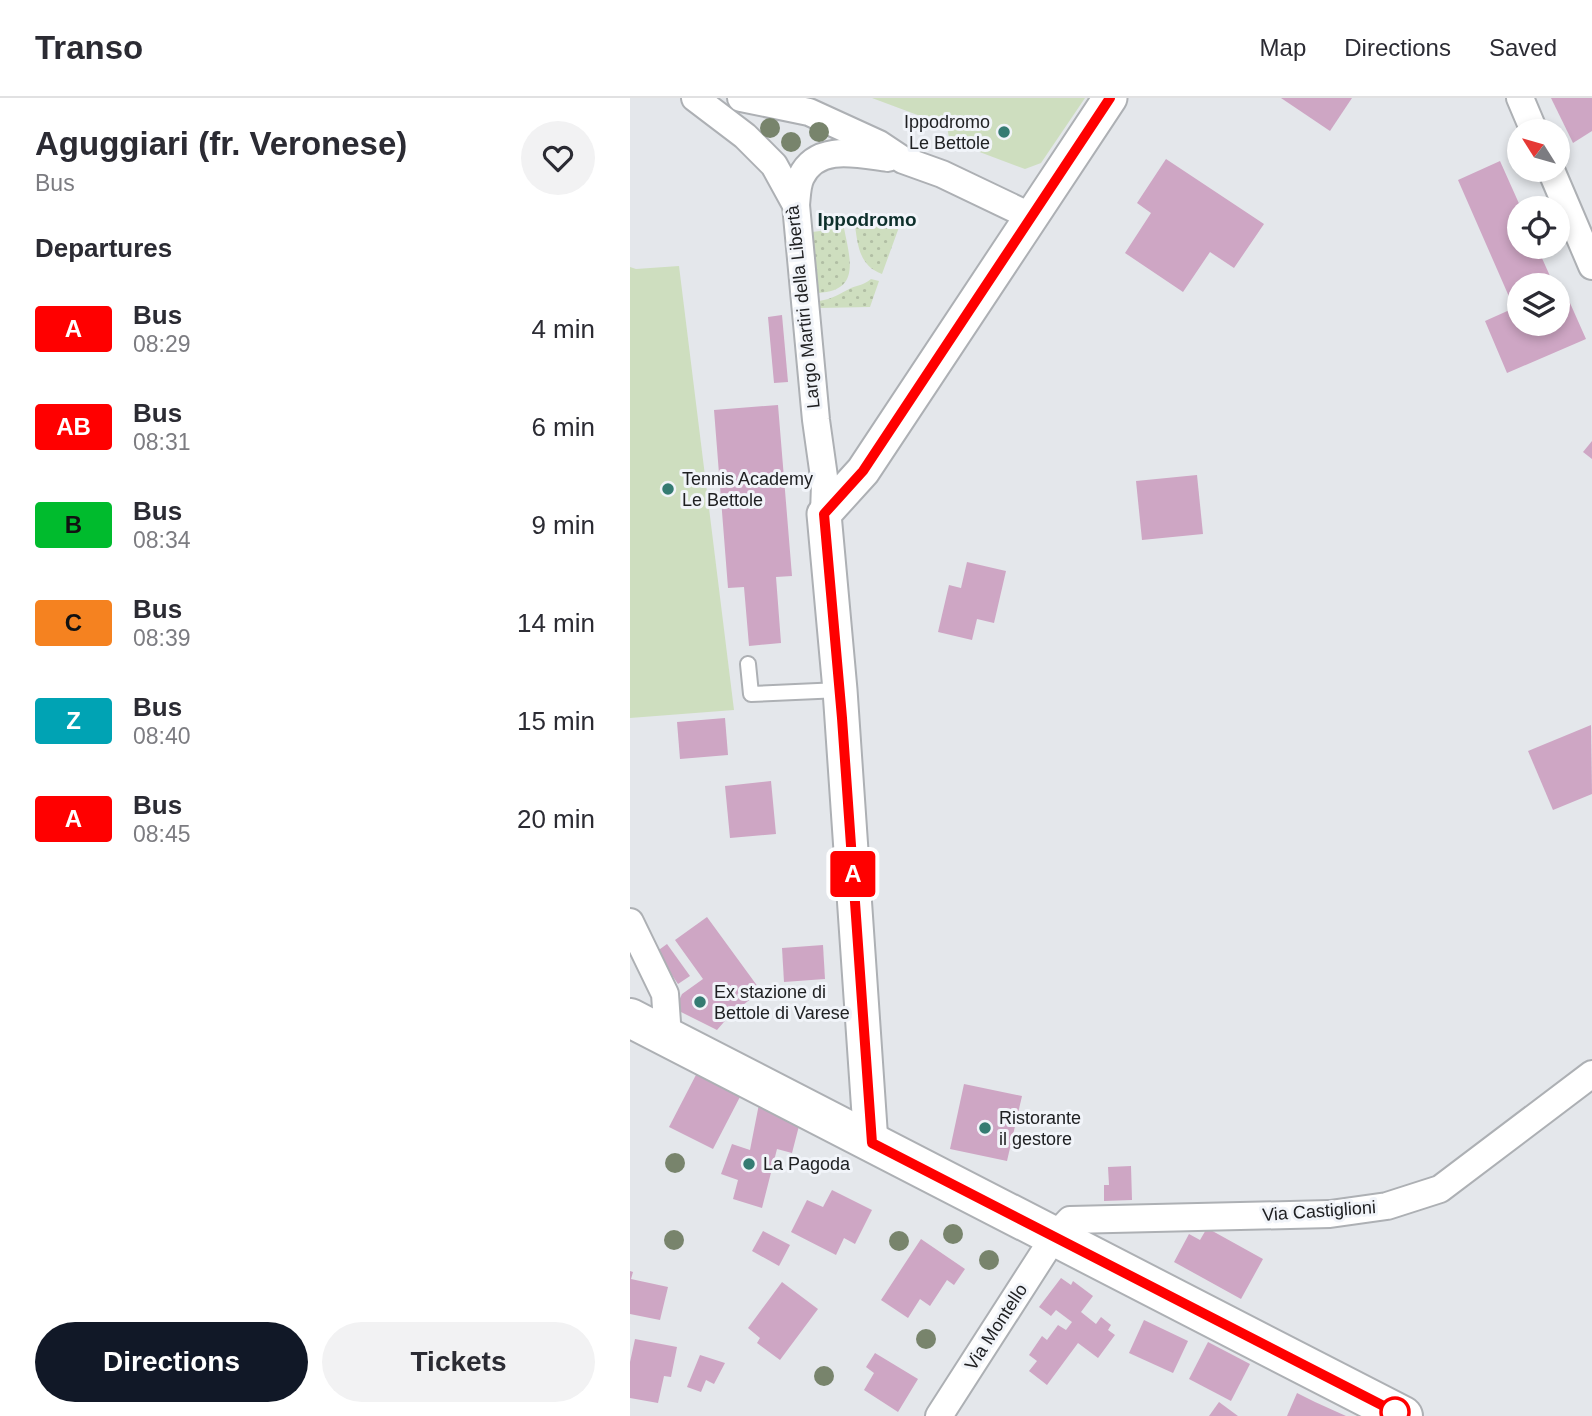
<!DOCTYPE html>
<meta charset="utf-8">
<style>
:root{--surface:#fff;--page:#f2f2f3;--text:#2b2b33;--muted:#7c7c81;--line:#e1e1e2;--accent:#111827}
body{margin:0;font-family:Arial,sans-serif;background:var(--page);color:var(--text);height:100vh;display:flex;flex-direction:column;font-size:26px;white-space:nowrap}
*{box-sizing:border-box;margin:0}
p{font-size:23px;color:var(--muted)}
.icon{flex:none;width:38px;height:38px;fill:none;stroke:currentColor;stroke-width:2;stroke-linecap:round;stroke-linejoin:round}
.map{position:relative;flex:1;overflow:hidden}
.details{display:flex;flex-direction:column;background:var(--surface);width:630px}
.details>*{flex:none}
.badge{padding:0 14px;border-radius:5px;font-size:24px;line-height:46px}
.needle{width:46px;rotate:307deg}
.controls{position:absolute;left:877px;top:21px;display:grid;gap:14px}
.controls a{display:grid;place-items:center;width:63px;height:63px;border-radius:50%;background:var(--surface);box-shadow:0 4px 10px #0003;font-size:35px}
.map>.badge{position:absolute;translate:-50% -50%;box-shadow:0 0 0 4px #fff}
h2{padding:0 35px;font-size:26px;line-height:63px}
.round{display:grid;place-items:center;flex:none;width:74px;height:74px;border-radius:37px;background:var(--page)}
.overview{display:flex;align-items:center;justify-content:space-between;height:119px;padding:0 35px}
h1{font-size:33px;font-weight:700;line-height:52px}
.primary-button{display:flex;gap:14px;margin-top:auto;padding:14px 35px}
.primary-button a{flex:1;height:80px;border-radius:42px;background:var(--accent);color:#fff;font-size:28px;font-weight:700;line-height:80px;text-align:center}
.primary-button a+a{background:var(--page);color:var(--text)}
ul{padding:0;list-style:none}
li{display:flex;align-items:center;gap:21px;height:98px;padding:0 35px}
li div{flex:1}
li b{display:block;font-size:26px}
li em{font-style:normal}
li .badge{min-width:77px;font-weight:700;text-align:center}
header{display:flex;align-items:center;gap:42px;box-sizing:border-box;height:98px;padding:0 35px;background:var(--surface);border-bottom:2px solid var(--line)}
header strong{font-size:33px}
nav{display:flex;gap:38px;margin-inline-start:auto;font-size:24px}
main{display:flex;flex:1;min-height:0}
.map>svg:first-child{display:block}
.grass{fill:url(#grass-dots)}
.green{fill:#cedebf}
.building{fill:#cea6c4}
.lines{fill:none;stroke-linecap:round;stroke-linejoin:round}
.service-casing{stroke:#adb0b4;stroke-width:18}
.minor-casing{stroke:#adb0b4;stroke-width:30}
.tertiary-casing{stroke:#adb0b4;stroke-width:37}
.secondary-casing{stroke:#adb0b4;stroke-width:42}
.service{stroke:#fff;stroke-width:14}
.minor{stroke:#fff;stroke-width:26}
.tertiary{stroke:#fff;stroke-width:33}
.secondary{stroke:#fff;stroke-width:38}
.tree{fill:#78846c}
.line-casing{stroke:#fff;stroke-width:16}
.line{stroke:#f00;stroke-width:10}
.poi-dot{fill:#357b72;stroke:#f1f4f9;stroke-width:2.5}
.stop-dot{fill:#fff;stroke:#f00;stroke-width:3.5}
.labels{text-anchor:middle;stroke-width:6;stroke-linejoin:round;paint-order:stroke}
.poi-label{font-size:18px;fill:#202123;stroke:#f1f4f9;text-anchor:start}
.street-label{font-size:18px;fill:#202123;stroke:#f1f4f9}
.neighbourhood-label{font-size:19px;font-weight:bold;fill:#0d2f2b;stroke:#f1f4f9}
</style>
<header>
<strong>Transo</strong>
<nav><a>Map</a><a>Directions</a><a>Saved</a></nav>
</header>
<main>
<section class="details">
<div class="overview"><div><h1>Aguggiari (fr. Veronese)</h1><p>Bus</p></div><a class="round"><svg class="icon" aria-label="heart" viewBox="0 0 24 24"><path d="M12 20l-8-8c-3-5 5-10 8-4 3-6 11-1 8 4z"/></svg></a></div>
<h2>Departures</h2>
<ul>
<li><span class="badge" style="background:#f00;color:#fff">A</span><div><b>Bus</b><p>08:29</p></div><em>4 min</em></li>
<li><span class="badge" style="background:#f00;color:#fff">AB</span><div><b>Bus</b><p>08:31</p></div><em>6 min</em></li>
<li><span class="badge" style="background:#00bb2d;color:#111">B</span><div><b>Bus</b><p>08:34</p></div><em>9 min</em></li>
<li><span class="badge" style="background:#f58220;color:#111">C</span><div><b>Bus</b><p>08:39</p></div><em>14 min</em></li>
<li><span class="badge" style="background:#00a3b4;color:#fff">Z</span><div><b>Bus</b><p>08:40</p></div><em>15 min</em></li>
<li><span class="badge" style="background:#f00;color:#fff">A</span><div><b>Bus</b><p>08:45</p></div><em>20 min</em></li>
</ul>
<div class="primary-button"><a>Directions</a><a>Tickets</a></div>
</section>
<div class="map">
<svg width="962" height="1318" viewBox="0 0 962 1318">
<defs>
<pattern id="grass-dots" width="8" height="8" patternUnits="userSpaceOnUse" patternTransform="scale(1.75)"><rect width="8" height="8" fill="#cedebf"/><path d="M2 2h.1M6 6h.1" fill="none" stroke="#b1bea4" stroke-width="1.8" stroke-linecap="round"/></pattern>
</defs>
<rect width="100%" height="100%" fill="#e4e7eb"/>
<g class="grass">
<path d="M 272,121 L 252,176 C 230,168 228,149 225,128 Z"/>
<path d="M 214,130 C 220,161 231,193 188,195 L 182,134 Z"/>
<path d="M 241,181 L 249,183 L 240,209 L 189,210 L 189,203 C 203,201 209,196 221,190 C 228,187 234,187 241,181 Z"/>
</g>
<g class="green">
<polygon points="242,0 455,0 411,65 395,71 323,44 319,40 317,28"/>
<polygon points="49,168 104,612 0,620 0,169 6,171"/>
</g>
<g class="building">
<polygon points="651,0 722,0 700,33"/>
<polygon points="921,0 962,0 962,33 943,45"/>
<polygon points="536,61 634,126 604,170 580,154 553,194 495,155 521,115 507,105"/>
<polygon points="870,63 891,110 889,149 907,149 924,187 889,187 889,226 928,226 928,200 936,196 956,241 877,275 855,223 884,210 828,82"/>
<polygon points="152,217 158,284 144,285 138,219"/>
<polygon points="148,307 162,478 146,479 151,545 119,548 114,489 98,490 84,312"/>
<polygon points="962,343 962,361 953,354"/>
<polygon points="567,377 573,436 512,442 506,383"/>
<polygon points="337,464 376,473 364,525 347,521 342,542 308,534 319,487 331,490"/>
<polygon points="95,620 98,657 50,661 47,624"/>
<polygon points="961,627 962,696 923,712 898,653"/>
<polygon points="141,683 146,736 100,740 95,688"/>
<polygon points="77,819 131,893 100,917 87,932 45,911 52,896 73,881 45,842"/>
<polygon points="37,846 60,878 48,886 26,854"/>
<polygon points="193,847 195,881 154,884 152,850"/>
<polygon points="68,973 112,995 83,1051 39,1029"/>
<polygon points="334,986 392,998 377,1063 320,1051"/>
<polygon points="129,1006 170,1024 162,1055 147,1051 132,1110 103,1101 108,1082 91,1076 102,1046 120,1052"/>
<polygon points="501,1068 502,1102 474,1103 474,1087 479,1087 478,1069"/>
<polygon points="202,1092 242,1112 225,1146 214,1140 206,1157 161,1134 177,1102 193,1109"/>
<polygon points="577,1130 633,1161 611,1201 544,1164 559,1136 570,1142"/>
<polygon points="133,1133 160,1147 149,1168 122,1153"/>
<polygon points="291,1141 335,1171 324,1187 317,1182 300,1208 290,1201 278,1220 251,1202"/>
<polygon points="0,1173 3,1174 1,1181 38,1189 30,1222 0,1216"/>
<polygon points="431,1180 441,1187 443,1183 463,1198 451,1214 466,1226 471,1219 481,1227 478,1232 485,1237 468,1260 448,1245 417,1287 399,1273 407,1263 399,1257 412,1238 417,1242 428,1227 436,1232 442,1224 426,1212 421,1218 409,1209"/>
<polygon points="152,1184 188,1211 150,1262 127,1245 130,1240 118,1230"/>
<polygon points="514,1222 558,1243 543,1275 499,1255"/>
<polygon points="5,1241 47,1249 41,1279 34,1278 28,1305 0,1300 0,1264"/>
<polygon points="578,1244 620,1266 601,1303 559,1281"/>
<polygon points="245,1255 288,1281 268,1314 234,1292 244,1275 236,1269"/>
<polygon points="70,1257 95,1265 84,1286 76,1282 71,1294 57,1289"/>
<polygon points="667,1295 685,1304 716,1318 657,1318"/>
<polygon points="589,1304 608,1318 579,1318"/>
</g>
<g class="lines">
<g class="service-casing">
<polyline id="service" points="118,566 121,596 210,592"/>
</g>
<g class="minor-casing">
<g id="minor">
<polyline points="65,0 115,38 144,67 166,107 186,322 195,386 194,416"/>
<polyline points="111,0 179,14 249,46 273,62 312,76 400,118"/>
<polyline points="890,0 904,33"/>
<polyline points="921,72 962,168"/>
<path d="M 166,107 C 167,98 167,87 171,79 C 187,45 228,56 258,60"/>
<polyline points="0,824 35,896 38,939"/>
<polyline points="309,1318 424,1139 440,1122 700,1116 757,1108 810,1091 962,976"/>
</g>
</g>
<g class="tertiary-casing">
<polyline id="tertiary" points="241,1045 210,592 194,416 233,373 480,0"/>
</g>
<g class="secondary-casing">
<polyline id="secondary" points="0,920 773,1318"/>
</g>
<use href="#service" class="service"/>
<use href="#minor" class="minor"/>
<use href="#tertiary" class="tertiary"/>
<use href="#secondary" class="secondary"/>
</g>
<g class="tree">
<circle cx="140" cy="30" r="10"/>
<circle cx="189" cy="34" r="10"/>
<circle cx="161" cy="44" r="10"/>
<circle cx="45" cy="1065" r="10"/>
<circle cx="323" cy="1136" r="10"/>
<circle cx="44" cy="1142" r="10"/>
<circle cx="269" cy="1143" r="10"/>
<circle cx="359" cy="1162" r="10"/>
<circle cx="296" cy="1241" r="10"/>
<circle cx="194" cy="1278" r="10"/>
</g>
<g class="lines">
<g class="line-casing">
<polyline id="line" points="480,0 233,373 194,416 212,620 242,1045 773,1318"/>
</g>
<use href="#line" class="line"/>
</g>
<g class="poi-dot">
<circle cx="374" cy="34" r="7"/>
<circle cx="38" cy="391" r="7"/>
<circle cx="70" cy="904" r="7"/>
<circle cx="355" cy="1030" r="7"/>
<circle cx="119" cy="1066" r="7"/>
</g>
<circle class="stop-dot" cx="765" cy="1314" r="14"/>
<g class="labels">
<g class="poi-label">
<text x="360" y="30" text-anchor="end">Ippodromo<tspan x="360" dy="21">Le Bettole</tspan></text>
<text x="52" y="387">Tennis Academy<tspan x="52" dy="21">Le Bettole</tspan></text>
<text x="84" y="900">Ex stazione di<tspan x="84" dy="21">Bettole di Varese</tspan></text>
<text x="369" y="1026">Ristorante<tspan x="369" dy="21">il gestore</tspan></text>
<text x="133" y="1072">La Pagoda</text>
</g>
<g class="street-label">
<text transform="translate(173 209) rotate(-96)" y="6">Largo Martiri della Libertà</text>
<text transform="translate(689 1113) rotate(-4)" y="6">Via Castiglioni</text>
<text transform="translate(366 1229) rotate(-57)" y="6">Via Montello</text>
</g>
<g class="neighbourhood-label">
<text x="237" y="128">Ippodromo</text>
</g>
</g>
</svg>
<div class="controls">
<a><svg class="needle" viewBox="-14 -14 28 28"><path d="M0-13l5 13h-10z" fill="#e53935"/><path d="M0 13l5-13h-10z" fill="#7c7c81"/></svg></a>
<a><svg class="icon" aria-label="locate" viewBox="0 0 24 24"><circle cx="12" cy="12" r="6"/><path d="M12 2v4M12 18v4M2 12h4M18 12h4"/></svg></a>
<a><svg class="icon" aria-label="layers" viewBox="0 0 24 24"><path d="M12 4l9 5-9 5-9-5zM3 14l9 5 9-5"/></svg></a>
</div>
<b class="badge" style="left:223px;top:776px;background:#f00;color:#fff">A</b>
</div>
</main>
